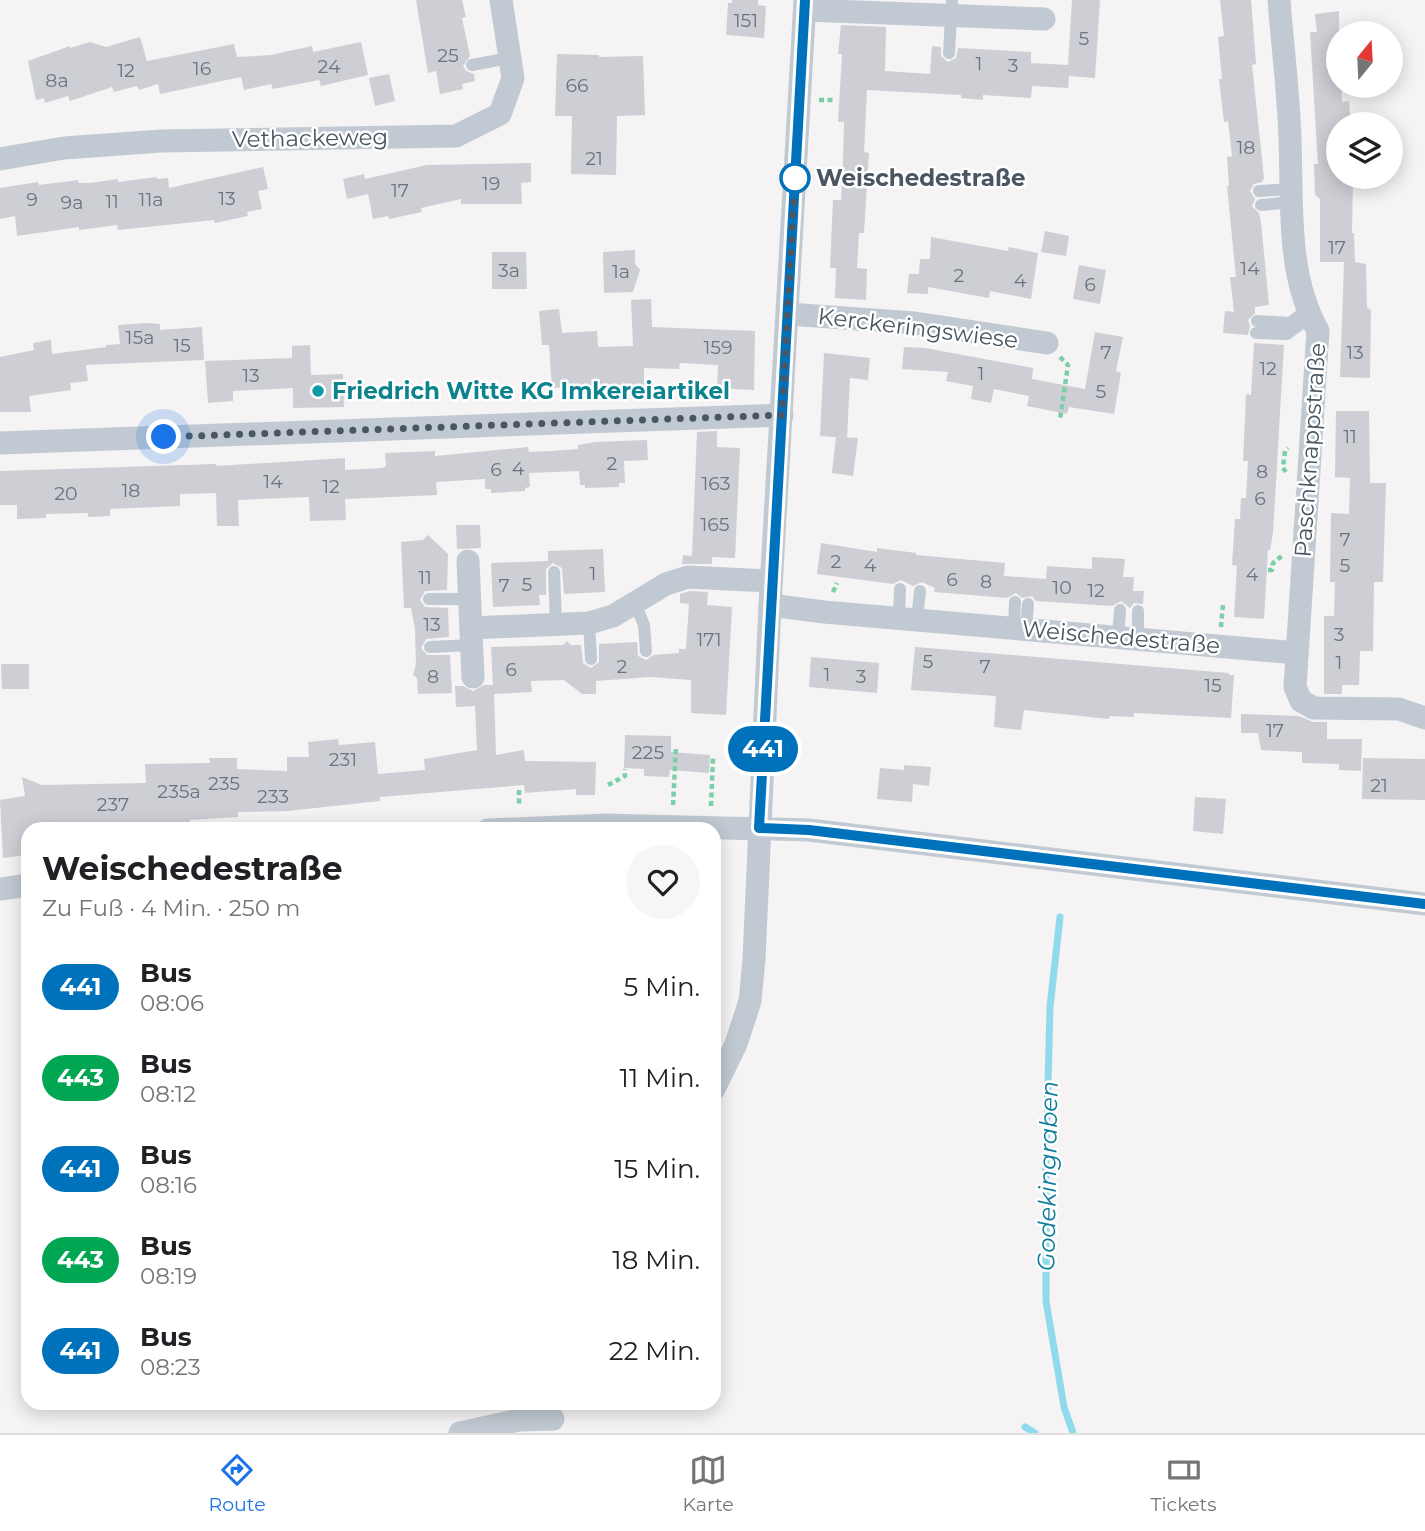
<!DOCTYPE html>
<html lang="de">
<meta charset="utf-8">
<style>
:root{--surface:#fff;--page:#f6f6f6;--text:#202124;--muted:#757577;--line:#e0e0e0;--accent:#1a73e8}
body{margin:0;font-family:Montserrat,sans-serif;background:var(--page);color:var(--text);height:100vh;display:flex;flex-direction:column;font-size:26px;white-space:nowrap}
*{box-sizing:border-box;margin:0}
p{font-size:23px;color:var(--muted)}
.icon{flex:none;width:38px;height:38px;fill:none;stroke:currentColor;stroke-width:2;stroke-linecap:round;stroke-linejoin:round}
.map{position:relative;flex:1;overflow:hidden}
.drawer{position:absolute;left:21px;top:822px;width:700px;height:588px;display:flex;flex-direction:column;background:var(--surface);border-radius:21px;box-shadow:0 4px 18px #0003}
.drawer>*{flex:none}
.badge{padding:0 14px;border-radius:23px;font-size:24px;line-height:46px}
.needle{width:46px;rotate:18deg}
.tools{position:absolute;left:1326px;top:21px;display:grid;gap:14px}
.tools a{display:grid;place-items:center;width:77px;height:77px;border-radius:50%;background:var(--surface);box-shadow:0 4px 18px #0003;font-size:35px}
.you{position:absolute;width:35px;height:35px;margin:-18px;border:5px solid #fff;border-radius:50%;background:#1a73e8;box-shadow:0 0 0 10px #1a73e833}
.map>.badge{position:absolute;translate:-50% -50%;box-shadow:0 0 0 4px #fff}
.round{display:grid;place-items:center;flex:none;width:74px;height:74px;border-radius:37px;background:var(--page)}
.summary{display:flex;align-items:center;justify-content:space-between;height:119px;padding:0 21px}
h1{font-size:33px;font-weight:700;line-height:52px}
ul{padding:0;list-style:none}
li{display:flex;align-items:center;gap:21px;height:91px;padding:0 21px}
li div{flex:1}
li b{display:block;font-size:26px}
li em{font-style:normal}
li .badge{min-width:77px;font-weight:700;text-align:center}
.dock{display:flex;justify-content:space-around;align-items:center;height:98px;border-top:2px solid var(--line);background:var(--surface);font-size:19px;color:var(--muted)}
.dock a{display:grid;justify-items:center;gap:4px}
.dock .current{color:var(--accent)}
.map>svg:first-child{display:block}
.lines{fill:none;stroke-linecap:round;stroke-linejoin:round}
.stream{stroke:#90daee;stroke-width:7}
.building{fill:#cdcfd5}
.path{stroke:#7ad0a6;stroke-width:4.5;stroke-dasharray:5 3.5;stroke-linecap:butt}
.lane{stroke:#c1cad2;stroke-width:12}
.street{stroke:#c1cad2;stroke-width:23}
.line-casing{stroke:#fff;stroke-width:16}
.line{stroke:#0072bc;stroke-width:10}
.walk{stroke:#4a5661;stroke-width:7;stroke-dasharray:0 12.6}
.stop-dot{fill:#fff;stroke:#0072bc;stroke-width:3.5}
.culture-dot{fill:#0f9aa8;stroke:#fff;stroke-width:2.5}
.labels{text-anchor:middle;stroke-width:5;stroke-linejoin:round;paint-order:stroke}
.number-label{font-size:19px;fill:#6b747e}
.street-label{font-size:23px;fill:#4a5661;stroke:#fff}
.stop-label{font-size:23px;font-weight:bold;fill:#4a5661;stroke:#fff;text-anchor:start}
.culture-label{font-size:23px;font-weight:bold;fill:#0d838f;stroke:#fff;text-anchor:start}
.water-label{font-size:24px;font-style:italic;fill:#0c7c9b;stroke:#fff}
</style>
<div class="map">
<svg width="1425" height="1433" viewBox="0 0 1425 1433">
<rect width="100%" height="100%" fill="#f5f3f3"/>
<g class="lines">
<g class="stream">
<polyline points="1060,917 1050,1007 1046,1161 1046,1301 1064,1407 1073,1433"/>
<polyline points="1025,1427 1035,1433"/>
</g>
</g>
<g class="building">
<polygon points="416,0 462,0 466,17 462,18 470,56 463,66 466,71 474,74 475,81 462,84 463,89 440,94 436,71 428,73"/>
<polygon points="732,0 758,0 758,5 766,6 764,38 726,35 728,3 732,3"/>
<polygon points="1072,0 1100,0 1095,78 1069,76 1068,88 1032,86 1031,98 983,95 983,100 961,98 961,95 867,90 864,152 869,153 864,233 859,233 857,268 867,269 866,300 835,298 836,268 830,268 833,200 841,200 843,161 844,122 838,122 842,54 838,54 841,25 886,27 885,71 930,74 932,46 941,47 941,56 948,62 956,58 958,48 1031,52 1031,63 1068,65"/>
<polygon points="1220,0 1251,0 1256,64 1252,65 1264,178 1262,182 1254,184 1250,191 1255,199 1252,206 1259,213 1261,222 1269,305 1255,307 1255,313 1248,320 1250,326 1248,335 1223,333 1225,311 1234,312 1230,277 1236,277 1227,186 1229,186 1227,157 1232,156 1228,121 1224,122 1219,79 1222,79 1218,37 1224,36"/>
<polygon points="1339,11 1339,86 1341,86 1342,102 1349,101 1351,124 1339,124 1339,177 1353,177 1352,233 1354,233 1355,262 1366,264 1367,308 1371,310 1370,378 1340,377 1344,262 1320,262 1320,199 1315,194 1314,164 1318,164 1310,32 1317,32 1315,14"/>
<polygon points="140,37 147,61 234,44 237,57 271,55 312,46 313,52 361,42 368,75 321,86 319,80 273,89 271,84 244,90 241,77 160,94 158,84 139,90 137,86 114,92 112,87 70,101 68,96 45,103 44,98 36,100 28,61 70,46 70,48 90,42 106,47"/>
<polygon points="557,54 599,55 599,57 643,56 645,115 617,116 616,175 571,174 572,116 555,116"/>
<polygon points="389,74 395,101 375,106 369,78"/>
<polygon points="531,163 531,182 521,183 522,204 461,204 461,199 421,208 422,212 389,219 388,216 373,219 368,194 347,199 343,179 364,174 365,179 427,165"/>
<polygon points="263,167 268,189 258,191 262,209 247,212 248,216 215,223 214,220 118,230 117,225 79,230 79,227 17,236 15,216 0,219 0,188 38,182 39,185 78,180 79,183 90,183 118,179 118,182 157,177 157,179 168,178 169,188"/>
<polygon points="1045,231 1069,236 1066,256 1041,252"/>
<polygon points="931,237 1008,251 1009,247 1038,253 1031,299 990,291 989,298 928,287 928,294 907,293 909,274 919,274 920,259 930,259"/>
<polygon points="635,250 635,264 640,270 633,292 604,293 603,252"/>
<polygon points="492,252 526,252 527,289 492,289"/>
<polygon points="1079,265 1106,270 1100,304 1073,299"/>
<polygon points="651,299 652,327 755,331 754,390 717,388 718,365 680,363 679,369 644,368 644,387 610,388 610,385 552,388 549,345 542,345 539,311 559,309 562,333 597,331 598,347 633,346 631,300"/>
<polygon points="146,323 160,324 160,330 202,327 204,360 86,365 88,381 70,383 71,390 29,396 31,412 0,412 0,357 34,350 33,343 51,340 52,354 106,347 106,345 120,344 118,325"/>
<polygon points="1095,332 1123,337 1116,371 1121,373 1114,414 1069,407 1067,414 1027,406 1029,396 994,389 991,403 971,399 973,386 946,381 948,372 902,369 904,347 925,348 1033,368 1032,379 1085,389"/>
<polygon points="1254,343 1284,345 1273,533 1270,550 1268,550 1264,619 1234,617 1237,566 1232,565 1235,519 1240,519 1241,498 1246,498 1248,461 1243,461 1244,440 1246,394 1251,395"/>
<polygon points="310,345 311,375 343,374 344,407 293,408 293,388 233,391 233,401 208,403 205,361 292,358 292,346"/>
<polygon points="824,353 870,358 868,380 850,378 847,438 820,436"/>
<polygon points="1336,411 1369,411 1370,483 1386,483 1383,582 1374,582 1373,651 1360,651 1359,685 1342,685 1342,694 1324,694 1324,616 1334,616 1335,582 1330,582 1331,513 1349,514 1350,478 1335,477"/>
<polygon points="717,431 717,447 740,448 735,558 712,557 712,564 682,564 683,555 692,556 697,432"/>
<polygon points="836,437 858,438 853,476 832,473"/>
<polygon points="647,440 648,460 624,461 625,483 619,483 619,487 585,488 585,485 580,485 579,471 529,473 530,487 525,488 525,491 491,493 491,489 485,489 485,479 436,482 437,495 345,499 346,520 310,521 309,497 238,500 239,526 217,526 216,493 180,494 180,506 110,509 110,516 88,517 88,513 46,514 46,518 17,519 17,505 0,505 0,471 216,464 216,466 345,458 345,470 382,468 386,466 385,453 435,451 435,456 528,447 529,452 553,451 578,449 578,445 595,442"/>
<polygon points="456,525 480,525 481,548 457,549"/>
<polygon points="428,535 448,554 447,590 425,591 420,600 425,607 448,608 449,637 426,639 421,648 427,655 450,655 452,693 418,694 417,678 413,675 416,664 415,629 411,608 404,608 401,542 423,540"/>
<polygon points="821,543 877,552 877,548 916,553 916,555 1005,563 1004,576 1046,579 1047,566 1092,569 1092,557 1125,559 1123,577 1134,577 1133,591 1144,591 1143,604 1134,603 1130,608 1121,601 1112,606 1036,601 1032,596 1022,598 1016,593 1007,598 934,592 935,588 922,582 913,586 901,580 893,584 817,574"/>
<polygon points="603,549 605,592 564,594 562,568 553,563 546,569 546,595 539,595 540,605 493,607 491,563 548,561 548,551"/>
<polygon points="690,591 708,592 707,605 732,607 726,715 691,713 691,680 650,677 596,681 596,694 582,694 564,680 531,681 532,692 494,694 496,755 524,750 525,761 596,762 595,795 576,795 576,789 525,793 524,785 380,797 380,801 288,811 238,812 238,817 190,820 190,824 29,827 28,837 24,838 27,855 3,858 0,800 25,796 22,777 42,785 146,783 145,764 210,763 209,758 237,758 237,769 287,771 287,757 309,757 308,742 338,739 339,745 375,742 378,774 425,770 424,759 477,750 475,706 456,707 455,686 463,686 473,691 484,685 493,685 491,647 563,645 567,641 571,645 581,645 583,663 591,668 599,662 599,644 637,642 638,656 646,660 654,655 679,653 679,649 686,649 689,604 680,603 680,594"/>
<polygon points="915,647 1229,673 1229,675 1234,675 1231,718 1134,713 1134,717 1110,716 1109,719 1024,710 1021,730 994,727 996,696 911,690"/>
<polygon points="811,657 879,663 877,693 809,687"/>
<polygon points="1,664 29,664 29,689 2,689"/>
<polygon points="1241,714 1299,716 1313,722 1327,722 1327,739 1362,739 1361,771 1339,770 1339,764 1302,763 1302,752 1261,750 1258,733 1241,733"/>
<polygon points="625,735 671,736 671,752 710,755 709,773 670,770 669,777 644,776 644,769 624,768"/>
<polygon points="1363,758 1425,759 1425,800 1362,799"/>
<polygon points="904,765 931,767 929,786 913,784 912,802 877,799 880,768 904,770"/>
<polygon points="1195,797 1226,799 1223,834 1193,831"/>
</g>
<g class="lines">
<g class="path">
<polyline points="819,100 835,100"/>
<polyline points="1060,357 1068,365 1060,419"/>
<polyline points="1286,472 1283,468 1285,451 1288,448"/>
<polyline points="1268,570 1272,570 1273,563 1283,555"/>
<polyline points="833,592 837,583"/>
<polyline points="1221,627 1223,604"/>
<polyline points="608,785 625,776 625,769"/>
<polyline points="519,790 519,806"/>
<polyline points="673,805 676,746"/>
<polyline points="711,806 713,757"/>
</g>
<g class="lane">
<polyline points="949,53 952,0"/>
<polyline points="472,65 510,58"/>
<polyline points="1259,191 1292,189"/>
<polyline points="1261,205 1293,202"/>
<polyline points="1257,321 1290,323 1299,316"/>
<polyline points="1256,333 1287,334 1310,317"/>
<polyline points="554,572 556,624"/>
<polyline points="429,599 470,599"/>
<polyline points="634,601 644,625 646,651"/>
<polyline points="899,618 900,589"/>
<polyline points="917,620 920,591"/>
<polyline points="589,623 591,659"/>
<polyline points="1014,628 1015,602"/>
<polyline points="1026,629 1028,604"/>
<polyline points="1118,637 1120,610"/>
<polyline points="1138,639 1138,611"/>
<polyline points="430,647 472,645"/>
</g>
<g class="street">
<path d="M 1279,0 C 1282,40 1287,79 1289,119 C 1294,189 1283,268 1318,331 L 1295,687 L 1301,701 L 1314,708 L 1399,709 L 1425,718"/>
<polyline points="805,10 1044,19"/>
<polyline points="0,159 64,148 161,141 456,136 500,114 513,78 501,0"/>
<polyline points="788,314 915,323 1047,343"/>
<polyline points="0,443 782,415"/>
<polyline points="468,561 473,677"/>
<polyline points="770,605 824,612 1297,653"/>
<polyline points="471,628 589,623 613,616 666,584 688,577 771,581"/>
<polyline points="488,830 605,825 809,830 1425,904"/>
<polyline points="0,889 28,885"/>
<polyline points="714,1089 736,1044 750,1001 754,959 770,605 805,0"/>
<polyline points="460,1433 519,1420 553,1419"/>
</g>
</g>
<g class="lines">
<g class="line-casing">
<polyline id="line" points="805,0 759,828 809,830 1425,904"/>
</g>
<use href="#line" class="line"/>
<polyline class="walk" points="164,437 782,415 795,178"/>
</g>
<circle class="stop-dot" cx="795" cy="178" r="14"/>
<circle class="culture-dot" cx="318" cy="391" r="7"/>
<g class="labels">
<g class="number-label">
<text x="746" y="27">151</text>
<text x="1084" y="45">5</text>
<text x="448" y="62">25</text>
<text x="979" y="70">1</text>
<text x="1013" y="72">3</text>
<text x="329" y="73">24</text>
<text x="202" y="75">16</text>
<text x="126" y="77">12</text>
<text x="57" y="87">8a</text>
<text x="577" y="92">66</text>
<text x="1246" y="154">18</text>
<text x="594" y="165">21</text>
<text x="491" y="190">19</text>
<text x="400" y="197">17</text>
<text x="227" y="205">13</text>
<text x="32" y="206">9</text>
<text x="151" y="206">11a</text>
<text x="112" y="208">11</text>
<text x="72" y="209">9a</text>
<text x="1337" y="254">17</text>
<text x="1250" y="275">14</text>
<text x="509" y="277">3a</text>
<text x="621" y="278">1a</text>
<text x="959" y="282">2</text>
<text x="1020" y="287">4</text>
<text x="1090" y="291">6</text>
<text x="140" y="344">15a</text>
<text x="182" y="352">15</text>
<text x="718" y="354">159</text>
<text x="1106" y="359">7</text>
<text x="1355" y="359">13</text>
<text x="1268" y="375">12</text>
<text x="981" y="380">1</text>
<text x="251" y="382">13</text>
<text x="1101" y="398">5</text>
<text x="1350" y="443">11</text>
<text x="612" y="470">2</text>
<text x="518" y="475">4</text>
<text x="496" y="476">6</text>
<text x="1262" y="478">8</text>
<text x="273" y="488">14</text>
<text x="716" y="490">163</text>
<text x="331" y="493">12</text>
<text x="131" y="497">18</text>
<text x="66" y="500">20</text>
<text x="1260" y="505">6</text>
<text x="715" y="531">165</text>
<text x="1345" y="546">7</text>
<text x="836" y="568">2</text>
<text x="870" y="572">4</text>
<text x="1345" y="572">5</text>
<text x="593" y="580">1</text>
<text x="1252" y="581">4</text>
<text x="425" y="584">11</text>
<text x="952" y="586">6</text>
<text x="986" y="588">8</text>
<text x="527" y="591">5</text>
<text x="504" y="592">7</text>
<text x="1062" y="594">10</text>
<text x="1096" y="597">12</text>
<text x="432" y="631">13</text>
<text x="1339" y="641">3</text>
<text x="709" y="646">171</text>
<text x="928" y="668">5</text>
<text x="1339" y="669">1</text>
<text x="622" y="673">2</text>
<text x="985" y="673">7</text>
<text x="511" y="676">6</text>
<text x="827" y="681">1</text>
<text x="433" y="683">8</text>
<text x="861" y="683">3</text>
<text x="1213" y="692">15</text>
<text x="1275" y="737">17</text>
<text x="648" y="759">225</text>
<text x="343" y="766">231</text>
<text x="224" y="790">235</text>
<text x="1379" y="792">21</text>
<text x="179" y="798">235a</text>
<text x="273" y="803">233</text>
<text x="113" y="811">237</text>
</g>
<g class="street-label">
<text transform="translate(310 138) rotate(-1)" y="8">Vethackeweg</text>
<text transform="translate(918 328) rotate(7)" y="8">Kerckeringswiese</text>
<text transform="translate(1310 450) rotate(-86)" y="8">Paschknappstraße</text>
<text transform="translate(1121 637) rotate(5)" y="8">Weischedestraße</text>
</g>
<g class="stop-label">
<text x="816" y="186">Weischedestraße</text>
</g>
<g class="culture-label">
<text x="332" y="399">Friedrich Witte KG Imkereiartikel</text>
</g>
<g class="water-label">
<text transform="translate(1048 1176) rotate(-89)" y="8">Godekingraben</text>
</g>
</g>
</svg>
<div class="tools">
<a><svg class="needle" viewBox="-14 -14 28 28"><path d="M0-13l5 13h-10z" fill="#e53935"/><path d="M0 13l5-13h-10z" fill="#757577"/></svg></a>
<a><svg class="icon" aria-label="layers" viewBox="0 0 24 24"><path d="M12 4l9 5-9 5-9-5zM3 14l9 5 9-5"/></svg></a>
</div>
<div class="you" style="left:164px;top:437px"></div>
<b class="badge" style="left:763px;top:749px;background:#0072bc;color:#fff">441</b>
<section class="drawer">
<div class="summary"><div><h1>Weischedestraße</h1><p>Zu Fuß · 4 Min. · 250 m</p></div><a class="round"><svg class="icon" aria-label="heart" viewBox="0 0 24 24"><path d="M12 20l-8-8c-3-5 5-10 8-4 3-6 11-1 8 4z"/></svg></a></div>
<ul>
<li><span class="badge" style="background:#0072bc;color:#fff">441</span><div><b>Bus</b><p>08:06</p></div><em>5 Min.</em></li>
<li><span class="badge" style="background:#00a651;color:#fff">443</span><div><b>Bus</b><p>08:12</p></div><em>11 Min.</em></li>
<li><span class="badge" style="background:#0072bc;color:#fff">441</span><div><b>Bus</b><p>08:16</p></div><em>15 Min.</em></li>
<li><span class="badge" style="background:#00a651;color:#fff">443</span><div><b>Bus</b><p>08:19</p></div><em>18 Min.</em></li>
<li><span class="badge" style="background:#0072bc;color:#fff">441</span><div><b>Bus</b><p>08:23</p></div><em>22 Min.</em></li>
</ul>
</section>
</div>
<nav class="dock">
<a class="current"><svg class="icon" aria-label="directions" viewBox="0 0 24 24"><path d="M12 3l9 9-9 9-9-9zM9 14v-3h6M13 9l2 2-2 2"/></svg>Route</a>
<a><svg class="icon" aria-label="map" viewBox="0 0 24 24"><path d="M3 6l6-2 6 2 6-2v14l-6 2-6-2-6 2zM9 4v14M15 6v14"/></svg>Karte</a>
<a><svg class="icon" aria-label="tickets" viewBox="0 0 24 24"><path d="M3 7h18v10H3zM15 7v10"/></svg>Tickets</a>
</nav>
